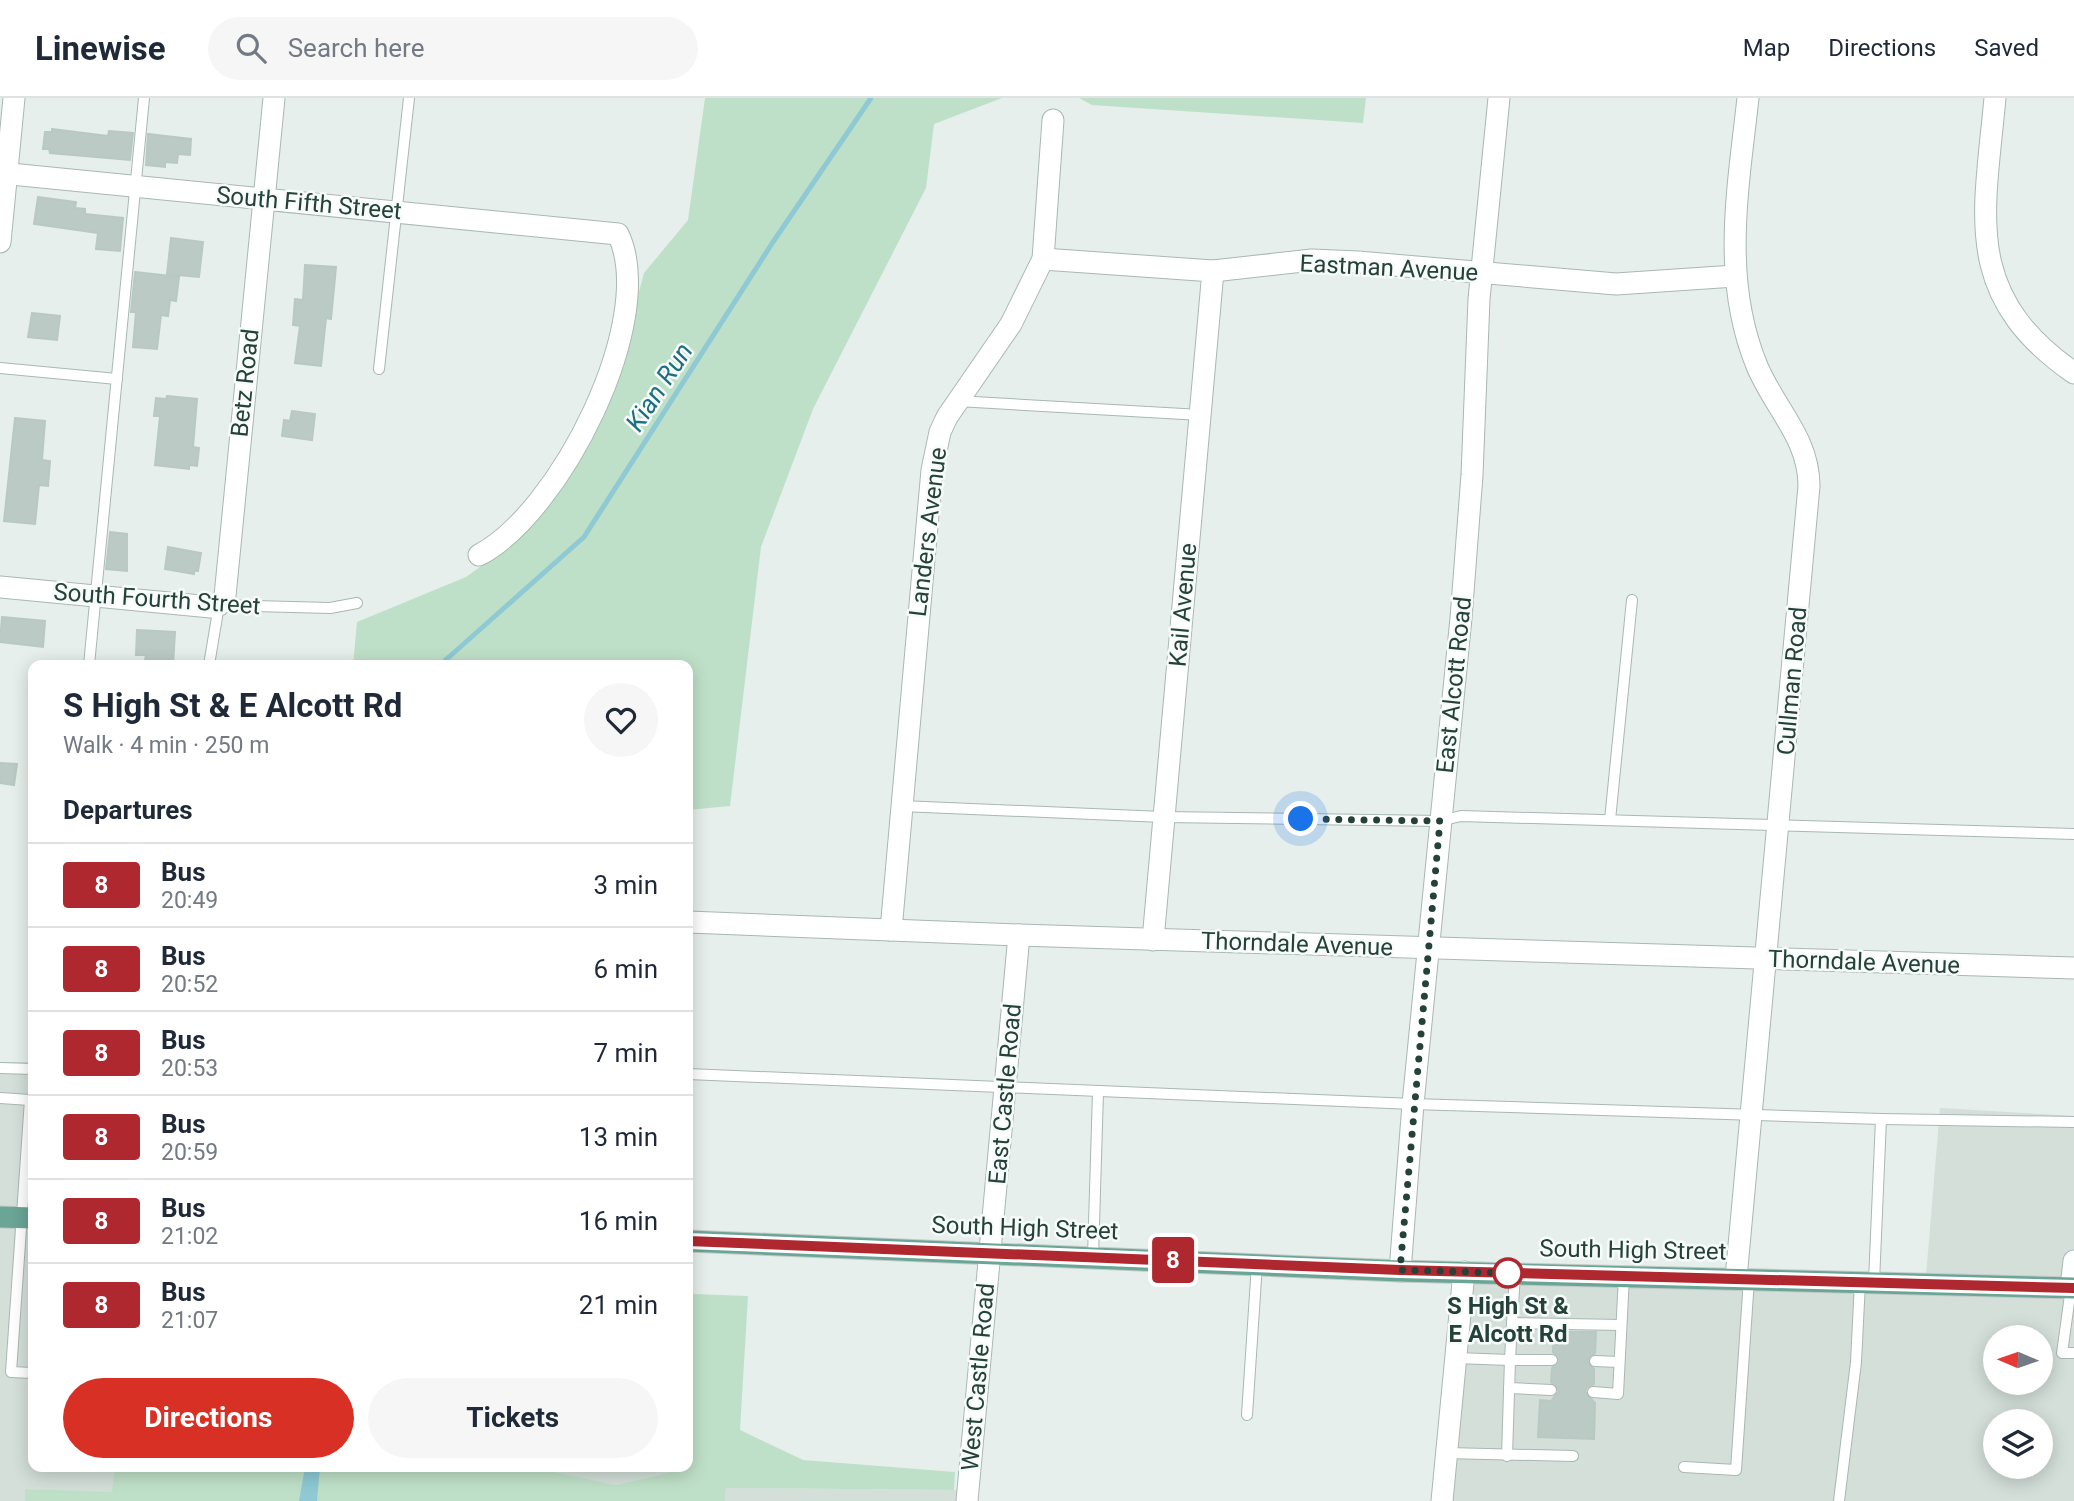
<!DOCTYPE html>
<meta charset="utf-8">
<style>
:root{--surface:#fff;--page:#f6f6f7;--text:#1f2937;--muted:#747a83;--line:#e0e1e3;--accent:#d93025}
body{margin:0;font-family:Roboto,sans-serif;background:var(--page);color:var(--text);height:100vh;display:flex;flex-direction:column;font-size:26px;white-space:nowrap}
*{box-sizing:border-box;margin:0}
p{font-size:23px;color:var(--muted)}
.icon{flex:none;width:38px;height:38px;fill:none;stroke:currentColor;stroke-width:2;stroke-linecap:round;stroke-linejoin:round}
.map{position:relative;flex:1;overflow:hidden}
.drawer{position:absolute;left:28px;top:562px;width:665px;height:812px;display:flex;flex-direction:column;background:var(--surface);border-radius:14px;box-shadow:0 4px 18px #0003}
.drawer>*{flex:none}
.badge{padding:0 14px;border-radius:5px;font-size:24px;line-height:46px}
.needle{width:46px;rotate:272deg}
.tools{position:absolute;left:1983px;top:1227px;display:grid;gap:14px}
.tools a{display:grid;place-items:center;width:70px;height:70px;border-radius:50%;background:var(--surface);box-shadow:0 4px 18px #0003;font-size:35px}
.you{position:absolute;width:35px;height:35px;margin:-18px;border:5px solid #fff;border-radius:50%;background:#1a73e8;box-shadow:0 0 0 10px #1a73e833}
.map>.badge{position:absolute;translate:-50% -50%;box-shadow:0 0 0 4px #fff}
h2{padding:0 35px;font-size:26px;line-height:63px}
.round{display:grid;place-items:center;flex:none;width:74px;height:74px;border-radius:37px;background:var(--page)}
.head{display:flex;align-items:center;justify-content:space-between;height:119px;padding:0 35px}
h1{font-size:33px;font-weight:700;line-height:52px}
.action{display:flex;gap:14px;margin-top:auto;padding:14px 35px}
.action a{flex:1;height:80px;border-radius:42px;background:var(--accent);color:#fff;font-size:28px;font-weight:700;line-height:80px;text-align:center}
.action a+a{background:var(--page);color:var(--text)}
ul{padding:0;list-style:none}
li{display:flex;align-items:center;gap:21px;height:84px;padding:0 35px;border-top:2px solid var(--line)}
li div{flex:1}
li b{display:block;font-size:26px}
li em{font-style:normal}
li .badge{min-width:77px;font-weight:700;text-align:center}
header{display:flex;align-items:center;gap:42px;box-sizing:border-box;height:98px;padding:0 35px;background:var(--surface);border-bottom:2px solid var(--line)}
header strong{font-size:33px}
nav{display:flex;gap:38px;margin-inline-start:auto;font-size:24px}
.search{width:490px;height:63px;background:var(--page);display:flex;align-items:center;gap:18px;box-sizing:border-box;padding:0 24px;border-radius:38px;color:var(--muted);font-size:26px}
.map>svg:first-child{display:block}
.built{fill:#d4dfda;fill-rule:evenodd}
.green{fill:#bfe0c8}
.water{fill:#8ec9d4}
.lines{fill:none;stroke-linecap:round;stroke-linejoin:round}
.stream{stroke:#8ec9d4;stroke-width:5}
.building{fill:#bbcac4;stroke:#b8c9c2;stroke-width:2}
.service-casing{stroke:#a8b8b2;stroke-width:12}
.minor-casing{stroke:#a8b8b2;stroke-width:23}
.primary-casing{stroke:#c2cac8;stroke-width:23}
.service{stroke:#fff;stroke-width:10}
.minor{stroke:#fff;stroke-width:21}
.primary{stroke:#6aa596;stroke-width:21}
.line-casing{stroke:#fff;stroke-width:16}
.line{stroke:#af272f;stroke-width:10}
.walk{stroke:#24423a;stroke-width:7;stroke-dasharray:0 12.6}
.stop-dot{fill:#fff;stroke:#af272f;stroke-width:3.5}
.labels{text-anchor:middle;stroke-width:5;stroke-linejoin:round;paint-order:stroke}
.street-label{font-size:24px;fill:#24423a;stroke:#f7fbf9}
.stop-label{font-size:24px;font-weight:bold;fill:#24423a;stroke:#f7fbf9}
.water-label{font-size:26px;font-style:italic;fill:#1c6f80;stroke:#f7fbf9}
</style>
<header>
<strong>Linewise</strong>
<div class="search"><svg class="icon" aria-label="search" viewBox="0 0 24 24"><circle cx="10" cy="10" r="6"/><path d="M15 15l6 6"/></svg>Search here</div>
<nav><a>Map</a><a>Directions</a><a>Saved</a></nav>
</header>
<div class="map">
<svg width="2074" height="1403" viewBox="0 0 2074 1403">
<rect width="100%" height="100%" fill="#e6efeb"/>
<g class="built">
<polygon points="0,964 33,964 33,1368 115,1369 113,1395 26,1391 25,1403 0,1403"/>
<path d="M 1940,1010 L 2074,1018 L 2074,1403 L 1436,1403 L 1459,1163 L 1926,1178 ZM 1995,1239 L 2040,1239 L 2040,1284 L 1995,1284 ZM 1995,1323 L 2040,1323 L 2040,1368 L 1995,1368 Z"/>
<polygon points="688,1152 693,1152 693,1196 688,1264"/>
<polygon points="525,1369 680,1369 679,1372 616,1387"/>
<polygon points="726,1390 954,1392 976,1395 975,1403 725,1403"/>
</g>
<g class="green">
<polygon points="705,0 1002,0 934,26 926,90 813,311 761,449 730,708 688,712 688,567 353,567 357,524 466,479 519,441 579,359 617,276 644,175 688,122"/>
<polygon points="1079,0 1366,0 1363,25 1092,7"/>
<polygon points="693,1196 748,1198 740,1332 803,1362 955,1374 954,1392 726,1390 725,1403 25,1403 25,1391 112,1394 115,1368 525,1368 616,1387 679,1372 680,1369 688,1368 688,1264"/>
</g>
<polygon class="water" points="305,1369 320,1369 317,1403 299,1403"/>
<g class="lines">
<polyline class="stream" points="440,567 584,439 773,144 871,0"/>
</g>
<g class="building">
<polygon points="52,31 108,38 109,33 133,35 130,62 50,55 49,51 43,51 45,34 52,34"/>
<polygon points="148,36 191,41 190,57 178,56 177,65 165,64 165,69 146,67"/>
<polygon points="38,99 76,104 75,110 85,111 85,116 123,120 120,153 96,151 98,135 34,126"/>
<polygon points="171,140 203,144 199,179 167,176"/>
<polygon points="305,167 336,169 331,221 326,220 321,268 295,265 300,228 293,227 295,201 303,202"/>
<polygon points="135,174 179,179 176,203 170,202 168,218 161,217 157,251 133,249 136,214 131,214"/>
<polygon points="32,215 60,218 57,242 28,239"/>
<polygon points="167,298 197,301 193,349 199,350 197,368 189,367 189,371 155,367 160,318 154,318 156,300 166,301"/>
<polygon points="292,313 315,316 312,342 282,338 284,322 290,323"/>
<polygon points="15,320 45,323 42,362 50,363 48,388 39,387 35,426 4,423"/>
<polygon points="110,434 127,436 127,473 106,471"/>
<polygon points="168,449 201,455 198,473 194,473 194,476 165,471"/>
<polygon points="2,519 45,523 43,549 0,544"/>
<polygon points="137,532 175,534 173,567 144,567 146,557 136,557"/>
<polygon points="0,665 17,666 14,687 0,685"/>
<polygon points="1554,1234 1596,1234 1595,1255 1587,1262 1594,1271 1594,1286 1587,1289 1585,1294 1595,1305 1594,1341 1538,1339 1540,1302 1551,1303 1559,1293 1551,1284 1552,1270 1560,1263 1553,1254"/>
</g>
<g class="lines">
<g class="service-casing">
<g id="service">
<polyline points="0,270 117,281"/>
<polyline points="379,271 409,0"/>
<polyline points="957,303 1201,317"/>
<polyline points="89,567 144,0"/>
<polyline points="209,567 219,507 330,510 357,505"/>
<polyline points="901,708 1163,719 1440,723 1461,718 2074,736"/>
<polyline points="1610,722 1632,502"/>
<polyline points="0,970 33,971"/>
<polyline points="688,976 1413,1006 1881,1021 1874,1184"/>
<polyline points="0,1000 30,1002 11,1274 33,1275"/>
<polyline points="1881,1021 2074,1024"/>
<polyline points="1093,1159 1098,994"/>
<polyline points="1515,1175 1512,1225 1621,1227"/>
<polyline points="2071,1190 2062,1255 2074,1255"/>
<polyline points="1456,1260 1510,1262 1512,1225"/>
<polyline points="1595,1263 1619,1264"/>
<polyline points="1509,1290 1551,1292"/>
<polyline points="1593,1294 1618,1296 1624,1178"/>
<polyline points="1247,1317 1257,1166"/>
<polyline points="1447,1355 1573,1358"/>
<polyline points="1507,1358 1510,1262 1552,1262"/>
<polyline points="1684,1369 1736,1372 1749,1181"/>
<polyline points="1839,1403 1856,1264 1860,1184"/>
</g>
</g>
<g class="minor-casing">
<g id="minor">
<path d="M 1995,0 C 1984,119 1962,197 2074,275"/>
<path d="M 0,75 L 618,136 C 659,221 559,416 479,457"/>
<polyline points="0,144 14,0"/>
<polyline points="1043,161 1213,173 1312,162 1358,164 1616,186 1735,178"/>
<polyline points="0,489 211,509 219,507 225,498 274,0"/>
<polyline points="688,824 1019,837 2074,870"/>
<polyline points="891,832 932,372 940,334 947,319 1011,226 1043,161 1053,22"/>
<polyline points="1153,842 1213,173"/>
<polyline points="1400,1173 1413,1006 1461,520 1472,377 1479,201 1499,0"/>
<path d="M 1736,1180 L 1809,388 C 1809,340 1775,311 1757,268 C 1721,181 1738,91 1748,0"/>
<polyline points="2071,1190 2074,1163"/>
<polyline points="967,1403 1019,837"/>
<polyline points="1442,1403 1464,1174"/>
</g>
</g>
<g class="primary-casing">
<g id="primary">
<polyline points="0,1119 33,1120"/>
<polyline points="688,1143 1400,1173 2074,1190"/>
</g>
</g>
<use href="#service" class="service"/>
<use href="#minor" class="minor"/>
<use href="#primary" class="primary"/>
</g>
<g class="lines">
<g class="line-casing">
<polyline id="line" points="688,1143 1400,1172 2074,1190"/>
</g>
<use href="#line" class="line"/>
<polyline class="walk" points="1301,721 1440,723 1400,1172 1508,1175"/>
</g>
<circle class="stop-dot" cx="1508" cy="1175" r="14"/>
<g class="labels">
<g class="street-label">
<text transform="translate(309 105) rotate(5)" y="8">South Fifth Street</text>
<text transform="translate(1389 170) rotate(3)" y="8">Eastman Avenue</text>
<text transform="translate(245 285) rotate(-84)" y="8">Betz Road</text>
<text transform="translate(928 434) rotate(-83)" y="8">Landers Avenue</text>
<text transform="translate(157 501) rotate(4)" y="8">South Fourth Street</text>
<text transform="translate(1183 507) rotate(-85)" y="8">Kail Avenue</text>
<text transform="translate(1792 583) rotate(-85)" y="8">Cullman Road</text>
<text transform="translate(1454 587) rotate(-84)" y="8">East Alcott Road</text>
<text transform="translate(1297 846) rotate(2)" y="8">Thorndale Avenue</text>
<text transform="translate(1864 864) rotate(2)" y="8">Thorndale Avenue</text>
<text transform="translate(1005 996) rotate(-85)" y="8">East Castle Road</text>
<text transform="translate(1025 1130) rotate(2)" y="8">South High Street</text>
<text transform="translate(1633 1152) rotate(1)" y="8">South High Street</text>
<text transform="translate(978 1279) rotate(-85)" y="8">West Castle Road</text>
</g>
<g class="stop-label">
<text x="1508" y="1216">S High St &amp;<tspan x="1508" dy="28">E Alcott Rd</tspan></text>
</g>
<g class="water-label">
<text transform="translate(659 289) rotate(-57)" y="9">Kian Run</text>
</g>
</g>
</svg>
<div class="tools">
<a><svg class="needle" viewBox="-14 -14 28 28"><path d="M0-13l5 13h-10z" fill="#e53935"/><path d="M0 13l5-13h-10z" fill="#747a83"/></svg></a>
<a><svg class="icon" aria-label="layers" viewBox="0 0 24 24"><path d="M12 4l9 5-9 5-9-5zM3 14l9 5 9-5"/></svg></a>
</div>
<div class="you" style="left:1301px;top:721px"></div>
<b class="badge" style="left:1173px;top:1162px;background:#af272f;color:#fff">8</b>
<section class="drawer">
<div class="head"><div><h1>S High St &amp; E Alcott Rd</h1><p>Walk · 4 min · 250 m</p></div><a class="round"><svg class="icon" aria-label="heart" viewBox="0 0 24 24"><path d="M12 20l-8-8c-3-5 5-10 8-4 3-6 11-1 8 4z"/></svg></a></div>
<h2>Departures</h2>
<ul>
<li><span class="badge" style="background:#af272f;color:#fff">8</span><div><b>Bus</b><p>20:49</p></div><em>3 min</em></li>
<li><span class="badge" style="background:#af272f;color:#fff">8</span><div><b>Bus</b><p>20:52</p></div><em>6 min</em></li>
<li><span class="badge" style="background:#af272f;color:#fff">8</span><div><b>Bus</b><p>20:53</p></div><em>7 min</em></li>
<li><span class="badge" style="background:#af272f;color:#fff">8</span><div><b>Bus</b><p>20:59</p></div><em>13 min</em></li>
<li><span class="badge" style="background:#af272f;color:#fff">8</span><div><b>Bus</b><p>21:02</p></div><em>16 min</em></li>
<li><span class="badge" style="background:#af272f;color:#fff">8</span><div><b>Bus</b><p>21:07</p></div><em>21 min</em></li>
</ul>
<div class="action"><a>Directions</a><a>Tickets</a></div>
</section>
</div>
